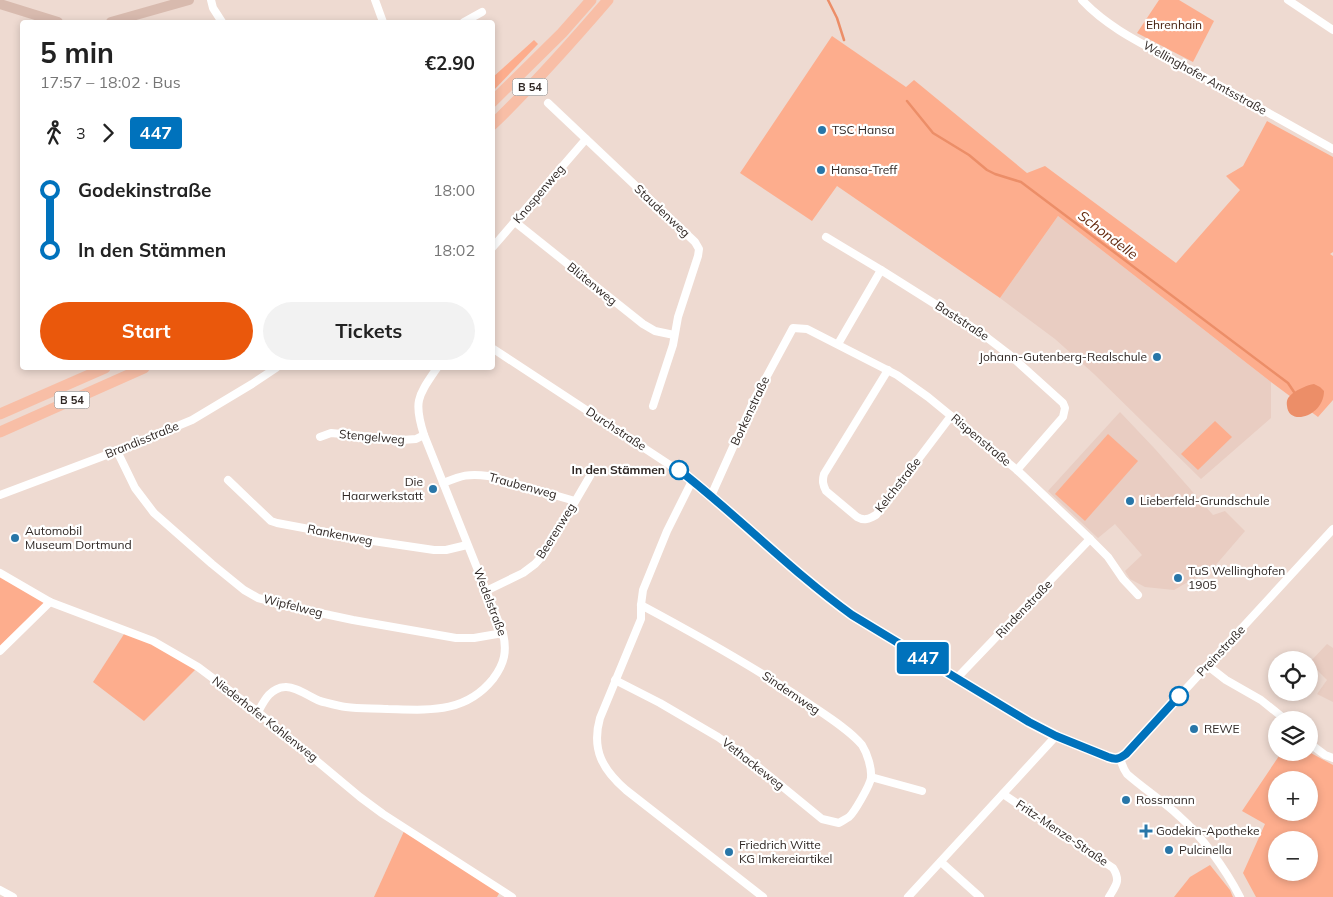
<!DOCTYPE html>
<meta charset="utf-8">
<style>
:root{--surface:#fff;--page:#f2f2f2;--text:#222;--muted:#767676;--accent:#ea580c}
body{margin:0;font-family:Mulish,sans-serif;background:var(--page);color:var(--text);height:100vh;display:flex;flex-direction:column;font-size:19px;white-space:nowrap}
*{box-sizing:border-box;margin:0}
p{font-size:16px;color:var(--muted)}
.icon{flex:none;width:28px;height:28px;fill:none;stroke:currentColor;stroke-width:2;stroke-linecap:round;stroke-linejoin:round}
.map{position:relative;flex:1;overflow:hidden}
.details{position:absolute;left:20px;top:20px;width:475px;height:350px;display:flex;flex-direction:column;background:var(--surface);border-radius:5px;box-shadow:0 2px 8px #0003}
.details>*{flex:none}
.badge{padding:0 10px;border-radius:4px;font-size:18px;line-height:32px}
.controls{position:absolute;left:1268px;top:651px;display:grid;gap:10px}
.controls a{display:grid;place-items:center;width:50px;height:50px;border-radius:50%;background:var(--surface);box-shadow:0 2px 8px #0003;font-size:25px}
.map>.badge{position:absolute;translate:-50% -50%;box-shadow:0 0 0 2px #fff}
.legs{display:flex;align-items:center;gap:8px;height:55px;padding:0 20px;font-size:16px}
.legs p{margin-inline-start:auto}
.overview{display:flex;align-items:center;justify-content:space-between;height:85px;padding:0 20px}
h1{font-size:28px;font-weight:700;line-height:38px}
.button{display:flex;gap:10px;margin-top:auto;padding:10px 20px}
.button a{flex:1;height:58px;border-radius:30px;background:var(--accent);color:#fff;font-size:20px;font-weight:700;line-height:58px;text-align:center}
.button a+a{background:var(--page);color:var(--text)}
ul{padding:0 20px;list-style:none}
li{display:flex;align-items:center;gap:18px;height:60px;font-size:19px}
li i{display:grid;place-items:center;width:8px;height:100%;margin:0 6px;background:currentColor}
li i::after{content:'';width:12px;height:12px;margin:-6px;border:4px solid;border-radius:50%;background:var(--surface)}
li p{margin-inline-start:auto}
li:first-child i{background:linear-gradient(#0000 50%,currentColor 0)}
li:last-child i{background:linear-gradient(currentColor 50%,#0000 0)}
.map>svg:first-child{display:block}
.built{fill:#e9cdc2}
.green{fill:#fdad8d;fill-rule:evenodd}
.water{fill:#ec8e68}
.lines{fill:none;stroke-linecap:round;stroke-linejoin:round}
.stream{stroke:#ec8e68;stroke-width:2.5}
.minor{stroke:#fff;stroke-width:8}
.major{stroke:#d8baae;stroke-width:10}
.highway{stroke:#f8bea6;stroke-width:11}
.line-1-casing{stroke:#fff;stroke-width:11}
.line-1{stroke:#0072bc;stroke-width:8}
.poi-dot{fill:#2876a8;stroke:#fff;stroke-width:2}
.stop-1-dot{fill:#fff;stroke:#0072bc;stroke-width:2.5}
.labels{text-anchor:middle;stroke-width:4.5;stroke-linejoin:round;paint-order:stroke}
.shield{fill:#fff;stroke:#6d6866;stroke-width:1}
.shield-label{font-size:11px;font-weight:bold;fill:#2f2724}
.park-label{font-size:12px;fill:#462111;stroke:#fff}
.street-label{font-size:12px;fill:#2f2724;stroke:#fff}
.poi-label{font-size:12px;fill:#2f2724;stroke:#fff;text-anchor:start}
.stop-label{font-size:12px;font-weight:bold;fill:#2f2724;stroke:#fff;text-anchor:end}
.water-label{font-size:14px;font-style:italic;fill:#662b10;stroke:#fff}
</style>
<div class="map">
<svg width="1333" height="897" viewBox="0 0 1333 897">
<rect width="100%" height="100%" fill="#eedad1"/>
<g class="built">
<polygon points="1058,216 1271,382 1271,418 1201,479 1094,374 1055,339 1000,298"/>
<polygon points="1120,412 1155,449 1213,515 1225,511 1245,531 1214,567 1174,590 1145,587 1130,579 1125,571 1142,555 1115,524 1098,538 1048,491"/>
<polygon points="1327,644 1333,648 1333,702 1317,694 1327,680 1311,664 1311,661"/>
</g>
<g class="green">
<polygon points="1159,0 1179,0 1214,21 1193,62 1137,33"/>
<polygon points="832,36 906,87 914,80 1027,173 1045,166 1176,263 1240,190 1226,176 1243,166 1267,121 1333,157 1333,252 1330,254 1333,256 1333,400 1318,417 1271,382 1058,216 1000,298 837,186 812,221 740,173"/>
<polygon points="534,40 538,44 493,91 493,77"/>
<polygon points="1215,421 1232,437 1198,470 1181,454"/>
<polygon points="1108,434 1138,461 1085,521 1055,494"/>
<polygon points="0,573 50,602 0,651"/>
<polygon points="126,631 198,667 144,721 93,682"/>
<path d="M 1309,752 L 1333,765 L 1333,897 L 1256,897 L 1243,873 L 1265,824 L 1242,811 L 1281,753 ZM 1276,780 L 1309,780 L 1309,812 L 1276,812 ZM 1276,840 L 1309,840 L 1309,872 L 1276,872 Z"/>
<polygon points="405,829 501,890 497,897 374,897"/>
<polygon points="1210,865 1230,890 1233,897 1174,897 1190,877"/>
</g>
<path class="water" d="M 1314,384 L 1320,387 L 1324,391 C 1324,416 1289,427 1287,406 C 1286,400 1288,397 1293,393 C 1299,389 1307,385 1314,384 Z"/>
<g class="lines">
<g class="stream">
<polyline points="828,0 837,18 844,40"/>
<polyline points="907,101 933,133 969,155 987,170 995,174 1021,182 1284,380 1288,383 1294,392"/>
</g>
<g class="minor">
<polyline points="211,0 213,8 222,22"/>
<polyline points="375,0 383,22"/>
<path d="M 1082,0 C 1111,31 1150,47 1187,68 C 1236,94 1284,122 1333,149"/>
<polyline points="1288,0 1333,30"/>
<polyline points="464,22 482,12"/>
<polyline points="548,103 695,242 699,249 698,256 678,317 673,345 653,406"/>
<polyline points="515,222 643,324 655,331 674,335"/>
<polyline points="826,237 881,270"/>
<polyline points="492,248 586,139"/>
<polyline points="838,344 881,270 981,333 1011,356 1063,403 1065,408 1063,417 1017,470"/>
<polyline points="492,348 679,471 711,496 824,595 852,615 1029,722 1056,736 1114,759 1120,759 1126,754 1333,529"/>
<path d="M 888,370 L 824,474 C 822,481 823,485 826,491 L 857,517 C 864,521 869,519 876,515 L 951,416"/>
<polyline points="320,437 331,433 342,434 402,440 416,439 424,435"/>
<polyline points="117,451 135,488 154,513 212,564 244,590 258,598 301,609 353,620 456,638 474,638 503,633"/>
<polyline points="228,480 271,521 277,523 373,541 434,550 446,550 467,545"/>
<path d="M 692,481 L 667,531 L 643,590 L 641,605 L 641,619 L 600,718 C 591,750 603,770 626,790 L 763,897"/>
<path d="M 443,483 C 461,476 468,473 488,476 L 575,501"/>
<polyline points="0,495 117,451 192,420 252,384 276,368"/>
<polyline points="711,496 755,398 793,328 807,329 897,375 928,397 1017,470 1090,539 1108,557 1123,579 1138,595"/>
<polyline points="0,573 50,602 153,641 198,667 258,712 360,797 383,814 512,897"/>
<polyline points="486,591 523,573 535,564 545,553 590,476"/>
<polyline points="0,651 50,602"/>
<polyline points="1208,666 1226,680 1261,700 1286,720"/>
<polyline points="956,679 1090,539"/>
<path d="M 615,680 L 660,703 L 718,737 L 745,756 L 822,819 L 839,823 C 842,821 846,819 849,817 C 854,813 870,785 871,778 C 872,768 867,753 862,745 C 849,729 822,713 805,701 C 752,666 697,635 641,605"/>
<path d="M 258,712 C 264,701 270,688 285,687 C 295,686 310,697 320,701 C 328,703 338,706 346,707 C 360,709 374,708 388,709 C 428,710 465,714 493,679 C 505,663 507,651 503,633 L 424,435 C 413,401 418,396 437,368"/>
<polyline points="1309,743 1325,755 1333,758"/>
<path d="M 1120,759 L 1124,769 L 1127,774 C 1144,789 1163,801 1179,816 C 1202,836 1226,870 1240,897"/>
<polyline points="871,777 922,791"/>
<path d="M 1003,794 L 1113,868 C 1121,881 1116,885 1109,897"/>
<polyline points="941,862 980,897"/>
<polyline points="0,890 13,897"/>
<polyline points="908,897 1056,736"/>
</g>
<g class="major">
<polyline points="0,4 58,22"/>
<polyline points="111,22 189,0"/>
</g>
<g class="highway">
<polyline points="492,102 562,33 591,0"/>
<path d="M 492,125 C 534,85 571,43 608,0"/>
<polyline points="0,414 105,368"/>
<polyline points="0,432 144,368"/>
</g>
</g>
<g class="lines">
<g class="line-1-casing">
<path id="line-1" d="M 679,470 C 738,516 791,571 852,615 L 1029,722 L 1056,736 L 1108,757 C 1116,760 1119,759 1126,754 L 1179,696"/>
</g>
<use href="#line-1" class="line-1"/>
</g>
<g class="poi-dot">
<circle cx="822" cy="130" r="5"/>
<circle cx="821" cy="170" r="5"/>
<circle cx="1157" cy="357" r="5"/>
<circle cx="433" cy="489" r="5"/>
<circle cx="1130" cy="501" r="5"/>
<circle cx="15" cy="538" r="5"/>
<circle cx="1178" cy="578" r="5"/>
<circle cx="1194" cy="729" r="5"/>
<circle cx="1126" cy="800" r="5"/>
<path d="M1143.5 823.5h5v5h5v5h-5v5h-5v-5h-5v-5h5z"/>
<circle cx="1169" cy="850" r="5"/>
<circle cx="729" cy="852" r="5"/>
</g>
<g class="stop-1-dot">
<circle cx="679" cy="470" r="9"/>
<circle cx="1179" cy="696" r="9"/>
</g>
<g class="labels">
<g class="shield">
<rect x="512.5" y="78.5" width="35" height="17" rx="4"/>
<rect x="54.5" y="391.5" width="35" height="17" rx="4"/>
</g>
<g class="shield-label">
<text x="530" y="91">B 54</text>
<text x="72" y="404">B 54</text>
</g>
<g class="park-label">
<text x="1174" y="29">Ehrenhain</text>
</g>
<g class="street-label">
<text transform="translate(1205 78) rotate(29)" y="4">Wellinghofer Amtsstraße</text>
<text transform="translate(539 194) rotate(-50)" y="4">Knospenweg</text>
<text transform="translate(662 211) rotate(43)" y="4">Staudenweg</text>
<text transform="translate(592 284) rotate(39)" y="4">Blütenweg</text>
<text transform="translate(962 321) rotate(33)" y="4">Baststraße</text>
<text transform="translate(750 411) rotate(-65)" y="4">Borkenstraße</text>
<text transform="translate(616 429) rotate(33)" y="4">Durchstraße</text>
<text transform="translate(372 437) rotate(5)" y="4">Stengelweg</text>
<text transform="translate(142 440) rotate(-22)" y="4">Brandisstraße</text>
<text transform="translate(981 440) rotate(40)" y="4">Rispenstraße</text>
<text transform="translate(898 485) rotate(-52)" y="4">Kelchstraße</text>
<text transform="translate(523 486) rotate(15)" y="4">Traubenweg</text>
<text transform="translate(556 531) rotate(-58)" y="4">Beerenweg</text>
<text transform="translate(340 535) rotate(11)" y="4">Rankenweg</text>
<text transform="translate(490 602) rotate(69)" y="4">Wedelstraße</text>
<text transform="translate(293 606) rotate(14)" y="4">Wipfelweg</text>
<text transform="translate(1024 609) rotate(-46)" y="4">Rindenstraße</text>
<text transform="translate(1221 651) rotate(-47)" y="4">Preinstraße</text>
<text transform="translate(791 693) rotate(34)" y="4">Sindernweg</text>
<text transform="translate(265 719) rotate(38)" y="4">Niederhofer Kohlenweg</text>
<text transform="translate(753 764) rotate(38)" y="4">Vethackeweg</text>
<text transform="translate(1062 833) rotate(34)" y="4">Fritz-Menze-Straße</text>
</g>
<g class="poi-label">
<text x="832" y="134">TSC Hansa</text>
<text x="831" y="174">Hansa-Treff</text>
<text x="1147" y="361" text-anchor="end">Johann-Gutenberg-Realschule</text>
<text x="423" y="486" text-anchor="end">Die<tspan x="423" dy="14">Haarwerkstatt</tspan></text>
<text x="1140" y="505">Lieberfeld-Grundschule</text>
<text x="25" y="535">Automobil<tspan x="25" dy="14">Museum Dortmund</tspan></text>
<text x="1188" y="575">TuS Wellinghofen<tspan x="1188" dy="14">1905</tspan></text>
<text x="1204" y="733">REWE</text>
<text x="1136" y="804">Rossmann</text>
<text x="1156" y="835">Godekin-Apotheke</text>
<text x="739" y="849">Friedrich Witte<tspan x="739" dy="14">KG Imkereiartikel</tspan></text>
<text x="1179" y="854">Pulcinella</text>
</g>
<g class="stop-label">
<text x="665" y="474">In den Stämmen</text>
</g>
<g class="water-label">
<text transform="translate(1108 235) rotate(37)" y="5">Schondelle</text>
</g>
</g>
</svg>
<div class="controls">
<a><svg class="icon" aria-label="locate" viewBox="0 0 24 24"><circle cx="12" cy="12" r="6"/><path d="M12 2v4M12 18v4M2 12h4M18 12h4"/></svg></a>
<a><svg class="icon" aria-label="layers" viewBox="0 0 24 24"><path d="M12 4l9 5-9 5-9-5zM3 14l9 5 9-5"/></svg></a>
<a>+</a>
<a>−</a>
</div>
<b class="badge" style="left:923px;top:658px;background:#0072bc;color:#fff">447</b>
<section class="details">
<div class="overview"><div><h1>5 min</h1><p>17:57 – 18:02 · Bus</p></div><b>€2.90</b></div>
<div class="legs"><svg class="icon" aria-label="walk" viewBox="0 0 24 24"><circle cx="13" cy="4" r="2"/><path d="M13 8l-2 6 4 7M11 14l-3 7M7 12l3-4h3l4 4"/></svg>3<svg class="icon" aria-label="forward" viewBox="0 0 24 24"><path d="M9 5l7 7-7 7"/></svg><b class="badge" style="background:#0072bc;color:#fff">447</b></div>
<ul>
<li><i style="color:#0072bc"></i><b>Godekinstraße</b><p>18:00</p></li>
<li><i style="color:#0072bc"></i><b>In den Stämmen</b><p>18:02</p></li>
</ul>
<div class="button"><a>Start</a><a>Tickets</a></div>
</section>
</div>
